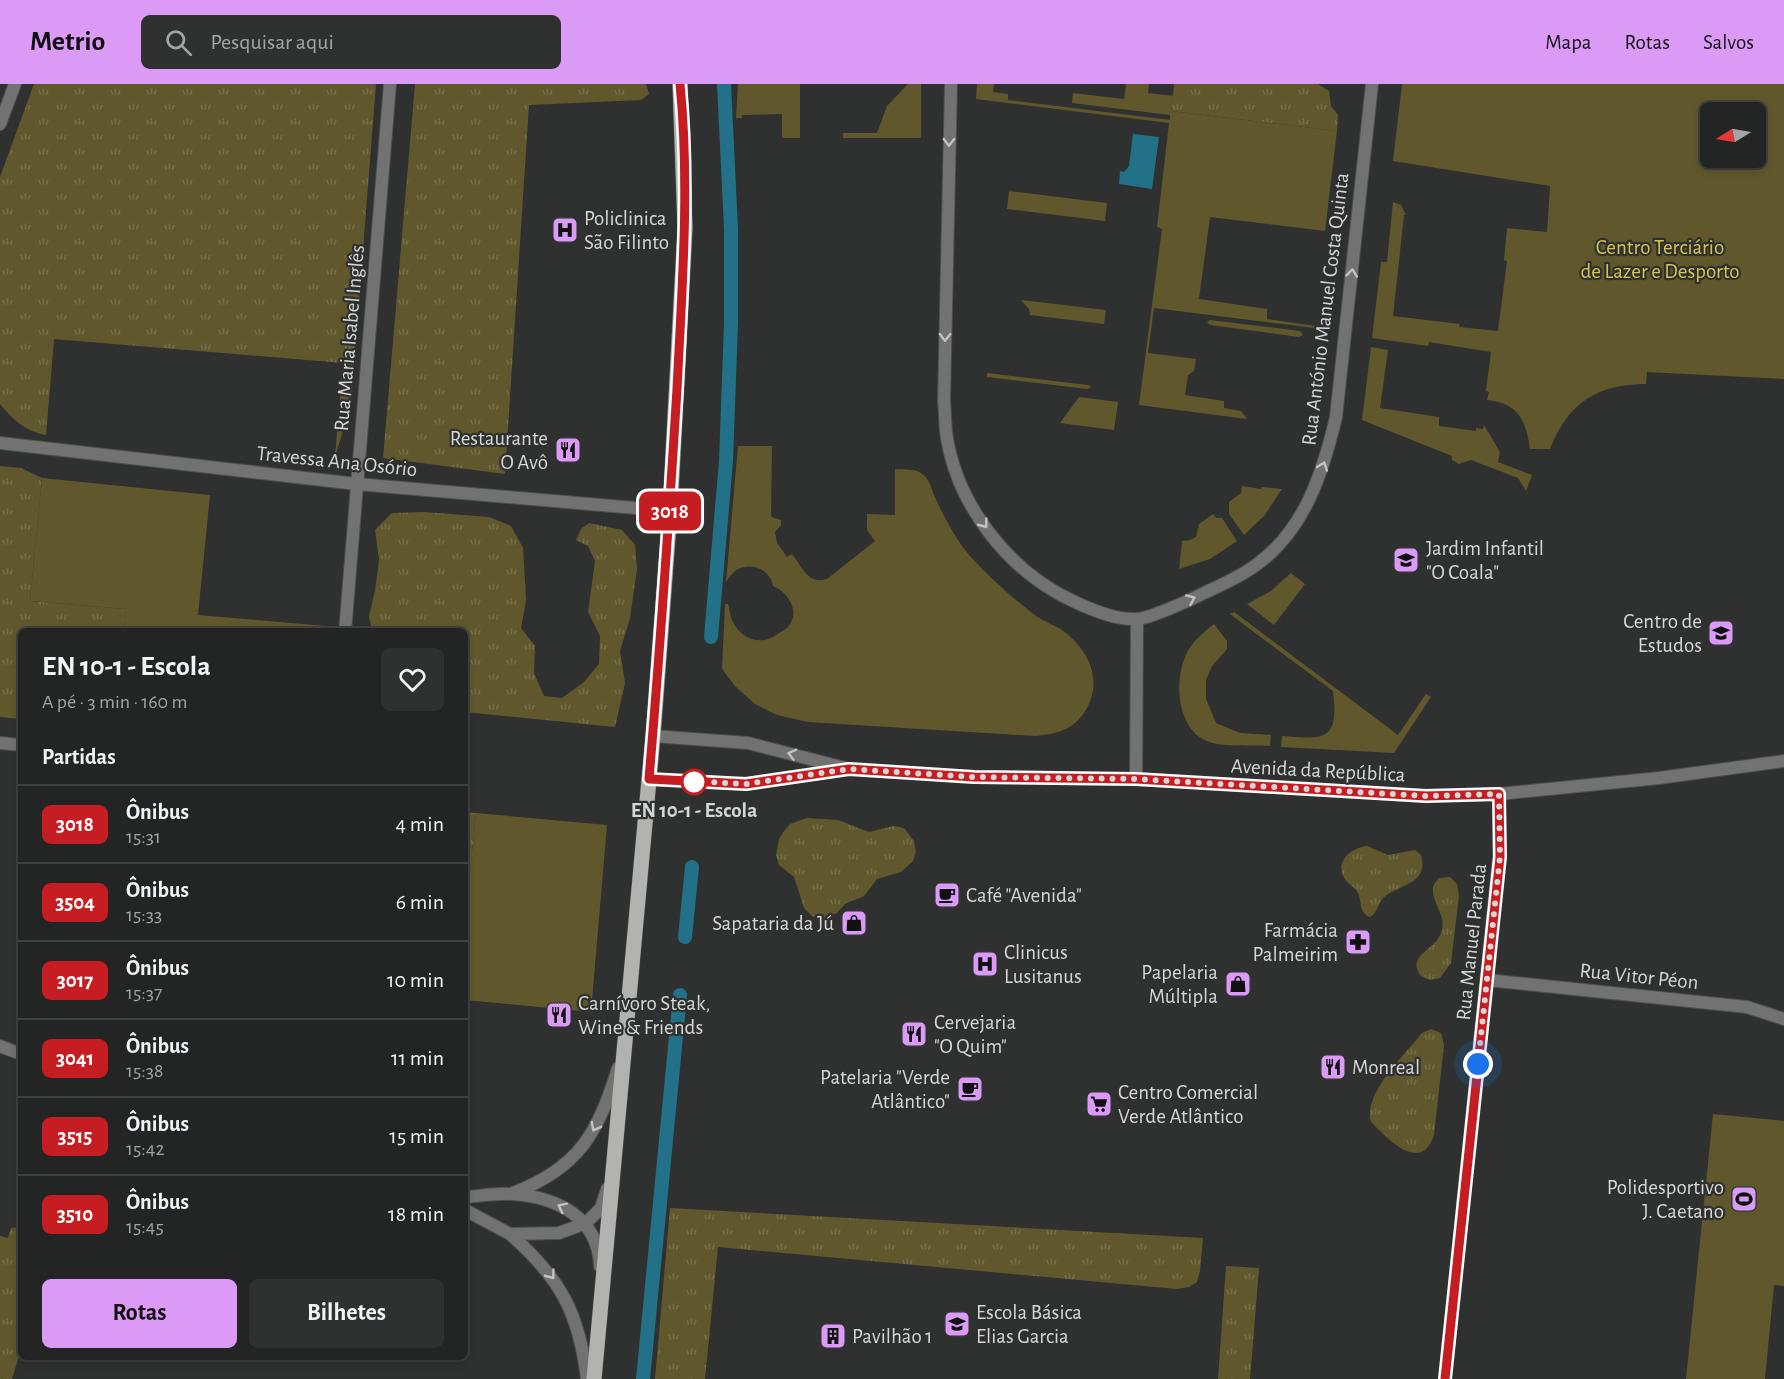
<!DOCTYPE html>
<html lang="pt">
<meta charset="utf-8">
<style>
:root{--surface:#222523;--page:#2e3130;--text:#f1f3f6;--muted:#a2a5a6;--line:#3f4241;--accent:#da9af6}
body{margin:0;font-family:"Alegreya Sans",sans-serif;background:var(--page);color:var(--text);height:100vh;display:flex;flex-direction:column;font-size:22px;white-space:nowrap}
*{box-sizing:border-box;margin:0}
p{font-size:20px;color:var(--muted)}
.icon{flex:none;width:33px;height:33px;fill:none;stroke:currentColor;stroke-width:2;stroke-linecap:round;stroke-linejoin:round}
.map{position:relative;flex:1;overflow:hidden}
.panel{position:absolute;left:18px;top:544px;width:450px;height:732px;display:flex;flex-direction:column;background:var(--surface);border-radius:9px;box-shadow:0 3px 9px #0003,0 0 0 2px var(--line)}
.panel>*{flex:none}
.badge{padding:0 12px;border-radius:9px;font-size:21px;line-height:39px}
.needle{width:39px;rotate:259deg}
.tools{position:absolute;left:1700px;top:18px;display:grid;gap:12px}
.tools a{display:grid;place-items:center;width:66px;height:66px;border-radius:9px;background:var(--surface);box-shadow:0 3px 9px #0003,0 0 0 2px var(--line);font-size:30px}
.you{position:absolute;width:30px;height:30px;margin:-15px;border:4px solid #fff;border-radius:50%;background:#1a73e8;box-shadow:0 0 0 9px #1a73e833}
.map>.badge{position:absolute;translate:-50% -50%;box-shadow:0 0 0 3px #fff}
h2{padding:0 24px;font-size:22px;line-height:54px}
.round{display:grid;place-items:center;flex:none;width:63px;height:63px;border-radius:9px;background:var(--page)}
.overview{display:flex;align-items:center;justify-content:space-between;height:102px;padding:0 24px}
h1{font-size:28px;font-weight:700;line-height:45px}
.cta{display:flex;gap:12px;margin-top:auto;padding:12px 24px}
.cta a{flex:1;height:69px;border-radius:9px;background:var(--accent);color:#111;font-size:24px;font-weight:700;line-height:69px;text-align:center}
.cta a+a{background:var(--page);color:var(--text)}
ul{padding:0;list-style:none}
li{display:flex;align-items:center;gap:18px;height:78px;padding:0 24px;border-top:2px solid var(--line)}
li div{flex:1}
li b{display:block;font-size:22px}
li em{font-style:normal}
li .badge{min-width:66px;font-weight:700;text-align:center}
header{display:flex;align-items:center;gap:36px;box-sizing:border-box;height:84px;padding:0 30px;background:var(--accent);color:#111}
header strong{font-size:28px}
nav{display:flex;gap:33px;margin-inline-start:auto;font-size:21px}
.search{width:420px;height:54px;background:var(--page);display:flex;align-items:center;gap:15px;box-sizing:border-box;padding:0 21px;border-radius:9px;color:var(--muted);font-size:22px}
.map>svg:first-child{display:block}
.grass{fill:url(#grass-tufts)}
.green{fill:#60582c;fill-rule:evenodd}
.water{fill:#227189}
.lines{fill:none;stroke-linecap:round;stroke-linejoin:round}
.stream{stroke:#227189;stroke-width:14}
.minor-casing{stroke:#4c4f4d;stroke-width:14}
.tertiary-casing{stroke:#4c4f4d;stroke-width:14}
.primary-casing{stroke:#4c4f4d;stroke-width:16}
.minor{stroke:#717271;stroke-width:12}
.tertiary{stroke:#717271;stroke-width:12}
.primary{stroke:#b2b3b1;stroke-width:15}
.oneway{stroke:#c1c2c1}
.line-casing{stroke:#fff;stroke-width:14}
.line{stroke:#c61d23;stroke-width:9}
.walk{stroke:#d5d6d5;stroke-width:6;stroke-dasharray:0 10.8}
.stop-dot{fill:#fff;stroke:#c61d23;stroke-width:3}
.labels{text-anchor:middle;stroke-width:4.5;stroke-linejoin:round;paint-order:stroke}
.poi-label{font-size:21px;fill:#d5d6d5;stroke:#2e312f;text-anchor:start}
.park-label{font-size:21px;fill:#d7c252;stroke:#2e312f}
.street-label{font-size:21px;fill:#d5d6d5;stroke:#2e312f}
.stop-label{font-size:21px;font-weight:bold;fill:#d5d6d5;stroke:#2e312f}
</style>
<header>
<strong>Metrio</strong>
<div class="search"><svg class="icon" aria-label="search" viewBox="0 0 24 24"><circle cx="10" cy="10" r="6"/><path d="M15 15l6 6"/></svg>Pesquisar aqui</div>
<nav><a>Mapa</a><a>Rotas</a><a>Salvos</a></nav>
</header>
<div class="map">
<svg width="1784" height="1295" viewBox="0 0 1784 1295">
<defs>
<pattern id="grass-tufts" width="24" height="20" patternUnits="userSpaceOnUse" patternTransform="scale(1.5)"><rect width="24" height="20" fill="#60582c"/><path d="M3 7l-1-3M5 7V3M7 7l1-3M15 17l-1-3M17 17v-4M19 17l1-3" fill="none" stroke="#766f4a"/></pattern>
</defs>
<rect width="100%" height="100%" fill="#2e312f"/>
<g class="grass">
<path d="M 34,0 L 376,0 L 352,305 L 344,343 L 335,373 L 343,279 L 54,255 L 46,351 C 25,347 13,336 0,320 L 0,93 Z"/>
<polygon points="415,0 646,0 649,10 641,16 529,21 505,390 383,374"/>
<polygon points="1174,0 1318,0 1329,7 1331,22 1338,31 1337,47 1171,27"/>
<polygon points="0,382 21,384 42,394 30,517 126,525 124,547 21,548 21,635 0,633"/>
<polygon points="424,428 489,433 511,442 523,464 526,516 521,544 535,562 534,589 544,612 562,614 584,598 599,580 600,552 588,528 595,477 588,462 576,456 581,445 589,439 622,446 635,461 637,485 630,534 620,567 625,599 615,643 465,628 465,548 372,547 369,532 375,507 379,476 375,446 392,429"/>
<polygon points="465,728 476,729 467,821 465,821"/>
<polygon points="807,734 838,736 869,748 893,742 900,743 905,745 914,757 916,768 913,777 901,788 877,795 864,812 845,820 837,829 823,835 812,832 804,824 794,793 779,781 776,771 779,755 784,747 790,740"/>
<path d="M 1367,762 L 1388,771 L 1415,766 L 1421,771 C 1430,800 1399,800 1383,814 C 1377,820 1378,829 1370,833 C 1359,829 1362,818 1358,809 C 1355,803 1348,800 1345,795 C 1334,777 1351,764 1367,762 Z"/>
<path d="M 1450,793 L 1457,800 L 1459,812 L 1451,879 L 1440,894 L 1430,896 L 1421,892 C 1405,870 1437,867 1442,846 C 1447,827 1422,810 1439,794 Z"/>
<path d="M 1431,945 L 1441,949 L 1444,961 L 1434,1051 C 1421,1091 1387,1054 1371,1038 C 1363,1009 1405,971 1422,949 Z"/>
<polygon points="670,1124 1203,1154 1200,1187 1197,1198 1189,1203 1177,1205 718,1163 705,1295 655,1295"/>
<polygon points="21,1133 21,1265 12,1295 0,1295 0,1152 8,1154 11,1144 18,1143"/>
<polygon points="1226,1182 1259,1184 1250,1295 1218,1295"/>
</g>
<g class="green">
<polygon points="738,0 800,0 800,54 782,54 782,30 742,31 742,34 736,34"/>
<polygon points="908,0 921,0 921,54 843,54 843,49 877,49 887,22"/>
<polygon points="977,0 994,0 993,8 1008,10 1008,16 1170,36 1170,31 1072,19 1073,9 1124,15 1126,0 1149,0 1148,9 1173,12 1171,27 1337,47 1325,147 1210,133 1199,215 1267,225 1267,235 1315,242 1315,244 1154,224 1148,269 1196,275 1194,287 1188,291 1185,311 1224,317 1224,324 1241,327 1247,335 1139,321 1162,145 1157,143 1169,39 976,15"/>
<path d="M 1402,0 L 1784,0 L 1784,295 L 1647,288 L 1646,300 C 1597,300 1568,319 1550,365 L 1530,365 C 1526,336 1518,319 1487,316 L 1489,308 L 1486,307 L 1491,268 L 1429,258 L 1428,262 L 1372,254 L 1381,178 L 1387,178 L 1393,118 L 1401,121 L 1406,131 L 1404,131 L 1393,232 L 1460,240 L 1459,243 L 1498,247 L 1507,177 L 1504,176 L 1507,144 L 1547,148 L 1550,102 L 1393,77 ZM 1710,28 L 1755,28 L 1755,74 L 1710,74 Z"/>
<polygon points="1009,107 1107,119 1105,137 1007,125"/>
<polygon points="1021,216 1106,226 1104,240 1030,231 1029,225"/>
<polygon points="1210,236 1300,247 1303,251 1299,253 1210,241 1207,238"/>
<polygon points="1371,263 1388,266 1380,324 1439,333 1439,342 1476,347 1476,344 1483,345 1484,341 1500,368 1498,378 1532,391 1526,407 1518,394 1471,376 1459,380 1452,376 1452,372 1362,336"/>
<polygon points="987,289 1088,301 1092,303 1087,305 987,293"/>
<polygon points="1079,313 1118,318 1114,346 1060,339"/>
<path d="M 738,362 L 772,362 L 771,432 L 774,434 L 781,436 L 781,441 L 775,448 L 777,459 L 787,473 L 792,470 C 802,483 808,501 827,495 L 875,457 L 867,446 L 867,430 L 895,431 L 895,385 C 904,386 915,384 922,390 C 930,395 931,405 935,413 C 944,433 956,456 970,472 C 989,493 1009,511 1031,528 C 1039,535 1049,539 1059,544 C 1085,561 1103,591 1088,622 C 1077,644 1059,650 1036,652 L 808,638 L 777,631 L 755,620 L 735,602 L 725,589 L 722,584 L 725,520 L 728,520 C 730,526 730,533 733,538 C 741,555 761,562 776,551 C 780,548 788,545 790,540 C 800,525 786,507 773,502 C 770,485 750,477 735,487 C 731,490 729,494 726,498 Z"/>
<polygon points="42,394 210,411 198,531 325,542 325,547 124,547 126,525 30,517"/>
<polygon points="1242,402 1261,405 1262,403 1282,405 1264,432 1244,451 1229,430 1229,418 1241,409"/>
<polygon points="1213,430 1216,434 1222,434 1237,457 1210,475 1179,485 1182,457 1190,456 1196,453 1199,440"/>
<polygon points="1291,489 1305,500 1274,541 1247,520 1271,507"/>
<path d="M 1234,528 L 1398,651 L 1426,610 L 1431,613 L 1394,669 L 1281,663 L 1282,652 C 1326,656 1339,656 1333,607 L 1230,530 Z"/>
<path d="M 1214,540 L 1227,557 L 1227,565 L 1212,582 L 1206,596 L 1206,615 L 1216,639 L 1240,649 L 1271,651 L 1270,662 C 1255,661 1222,663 1209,658 C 1176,646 1173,593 1188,567 C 1194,556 1204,548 1214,540 Z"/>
<polygon points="476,729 607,741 591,928 465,916 465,839"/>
<polygon points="1713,1030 1784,1037 1784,1202 1774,1201 1765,1295 1686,1295"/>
</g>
<polygon class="water" points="1133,50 1159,53 1152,105 1119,100 1120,87 1124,88 1129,82"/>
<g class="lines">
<g class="stream">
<polyline points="711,553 726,377 731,239 731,145 724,0"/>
<polyline points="685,853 692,783"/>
<polyline points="643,1295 680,911"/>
</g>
<g class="minor-casing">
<g id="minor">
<path d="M 951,0 L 944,316 C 945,326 945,337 946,348 C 956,421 1009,488 1075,518 C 1092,526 1118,536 1136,535 C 1148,535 1188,517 1200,511 C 1218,502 1239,494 1256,481 C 1305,446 1323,388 1336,333 L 1372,0"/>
<polyline points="0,40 15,0"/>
<polyline points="0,359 357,400 670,427"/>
<polyline points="345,548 390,0"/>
<polyline points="0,659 21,661"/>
<polyline points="1136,695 1137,535"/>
<polyline points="1487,896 1747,923 1784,935"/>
<polyline points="0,962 21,970"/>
<path d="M 513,1109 C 579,1084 598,1049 618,984"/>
<path d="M 465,1113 C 480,1112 497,1109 512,1110 C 557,1113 598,1133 600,1182"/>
<polyline points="465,1126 510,1150 559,1149 586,1139 601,1124 607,1105"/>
<path d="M 510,1150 C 560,1194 579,1228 587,1295"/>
<polyline points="1445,1295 1499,773 1499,710"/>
</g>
</g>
<g class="tertiary-casing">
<g id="tertiary">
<polyline points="653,652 748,659 849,685 974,693 1136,695 1426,712 1499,710 1659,694 1784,677"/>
<polyline points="649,695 746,700 841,686"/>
</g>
</g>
<g class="primary-casing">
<polyline id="primary" points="594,1295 653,652 670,427 685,144 680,0"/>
</g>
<use href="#minor" class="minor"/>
<use href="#tertiary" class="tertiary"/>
<use href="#primary" class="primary"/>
</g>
<defs><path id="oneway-chevron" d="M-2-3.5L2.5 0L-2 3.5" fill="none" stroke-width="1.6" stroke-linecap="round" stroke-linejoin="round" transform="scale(1.5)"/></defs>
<g class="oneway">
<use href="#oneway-chevron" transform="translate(949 58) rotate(91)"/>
<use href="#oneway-chevron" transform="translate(1352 189) rotate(-84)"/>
<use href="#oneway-chevron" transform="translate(945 253) rotate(91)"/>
<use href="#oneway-chevron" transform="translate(1323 382) rotate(-70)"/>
<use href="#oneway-chevron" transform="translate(984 440) rotate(53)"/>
<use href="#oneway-chevron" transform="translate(1191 515) rotate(-24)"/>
<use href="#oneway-chevron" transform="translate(792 670) rotate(-165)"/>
<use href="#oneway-chevron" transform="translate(595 1043) rotate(118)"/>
<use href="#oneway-chevron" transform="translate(562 1123) rotate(-154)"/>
<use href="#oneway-chevron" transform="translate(551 1191) rotate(53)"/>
</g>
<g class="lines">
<g class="line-casing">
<path id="line" d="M 680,0 C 690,101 682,204 677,305 C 669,435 660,565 649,695 L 746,700 L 849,685 L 974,693 L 1136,695 L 1426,712 L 1499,710 L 1500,773 L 1445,1295"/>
</g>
<use href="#line" class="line"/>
<polyline class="walk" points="694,698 688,697 746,700 849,685 974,693 1136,695 1426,712 1499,710 1500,773 1478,980"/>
</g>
<defs>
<g id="hospital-square" transform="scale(1.35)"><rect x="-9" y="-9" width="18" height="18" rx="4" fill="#da9af6" stroke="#2e312f"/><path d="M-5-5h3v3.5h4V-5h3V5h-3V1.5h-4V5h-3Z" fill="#111"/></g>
<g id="restaurant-square" transform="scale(1.35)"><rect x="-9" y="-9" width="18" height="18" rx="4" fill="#da9af6" stroke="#2e312f"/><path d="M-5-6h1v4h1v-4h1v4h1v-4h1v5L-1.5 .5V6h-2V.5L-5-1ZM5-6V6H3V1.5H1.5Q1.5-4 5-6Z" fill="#111"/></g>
<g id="school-square" transform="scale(1.35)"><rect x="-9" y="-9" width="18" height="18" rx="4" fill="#da9af6" stroke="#2e312f"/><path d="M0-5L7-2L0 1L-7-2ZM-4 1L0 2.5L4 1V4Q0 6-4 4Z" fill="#111"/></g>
<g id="cafe-square" transform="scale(1.35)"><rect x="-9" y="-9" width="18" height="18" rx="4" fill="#da9af6" stroke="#2e312f"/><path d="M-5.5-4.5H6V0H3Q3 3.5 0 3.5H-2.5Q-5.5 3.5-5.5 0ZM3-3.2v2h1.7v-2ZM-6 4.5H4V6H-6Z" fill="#111"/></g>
<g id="shop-square" transform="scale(1.35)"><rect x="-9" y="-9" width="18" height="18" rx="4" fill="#da9af6" stroke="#2e312f"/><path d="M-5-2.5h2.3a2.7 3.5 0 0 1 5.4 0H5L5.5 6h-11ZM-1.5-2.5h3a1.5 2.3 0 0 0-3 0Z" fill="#111"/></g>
<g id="pharmacy-square" transform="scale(1.35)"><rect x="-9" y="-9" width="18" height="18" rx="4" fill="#da9af6" stroke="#2e312f"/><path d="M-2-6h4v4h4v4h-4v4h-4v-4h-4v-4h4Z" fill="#111"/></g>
<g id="supermarket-square" transform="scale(1.35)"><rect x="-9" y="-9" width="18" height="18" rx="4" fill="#da9af6" stroke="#2e312f"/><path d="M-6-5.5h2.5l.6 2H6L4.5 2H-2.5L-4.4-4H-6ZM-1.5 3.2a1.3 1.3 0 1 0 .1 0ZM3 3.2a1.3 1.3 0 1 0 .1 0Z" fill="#111"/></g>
<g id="stadium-square" transform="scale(1.35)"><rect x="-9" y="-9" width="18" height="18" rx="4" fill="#da9af6" stroke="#2e312f"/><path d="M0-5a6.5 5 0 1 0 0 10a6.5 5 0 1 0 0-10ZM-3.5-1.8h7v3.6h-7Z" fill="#111"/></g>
<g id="building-square" transform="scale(1.35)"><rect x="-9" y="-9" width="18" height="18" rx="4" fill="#da9af6" stroke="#2e312f"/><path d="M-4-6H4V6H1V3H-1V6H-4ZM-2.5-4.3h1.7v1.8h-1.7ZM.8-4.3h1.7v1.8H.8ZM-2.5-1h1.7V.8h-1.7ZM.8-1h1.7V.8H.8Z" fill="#111"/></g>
</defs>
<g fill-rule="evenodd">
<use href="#hospital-square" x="565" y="146"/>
<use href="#restaurant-square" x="568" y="366"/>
<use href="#school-square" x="1406" y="476"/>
<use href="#school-square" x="1721" y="549"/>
<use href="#cafe-square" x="947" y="811"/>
<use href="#shop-square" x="854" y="839"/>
<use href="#pharmacy-square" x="1358" y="858"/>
<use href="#hospital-square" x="985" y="880"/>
<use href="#shop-square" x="1238" y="900"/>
<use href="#restaurant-square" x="559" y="931"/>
<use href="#restaurant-square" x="914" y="950"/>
<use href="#restaurant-square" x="1333" y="983"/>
<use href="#cafe-square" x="970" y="1005"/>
<use href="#supermarket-square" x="1099" y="1020"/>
<use href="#stadium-square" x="1744" y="1115"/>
<use href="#school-square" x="957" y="1240"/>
<use href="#building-square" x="833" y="1252"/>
</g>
<circle class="stop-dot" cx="694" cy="698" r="12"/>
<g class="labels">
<g class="poi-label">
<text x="584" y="141">Policlinica<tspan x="584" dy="24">São Filinto</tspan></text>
<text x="548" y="361" text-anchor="end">Restaurante<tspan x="548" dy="24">O Avô</tspan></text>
<text x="1426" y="471">Jardim Infantil<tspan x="1426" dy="24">"O Coala"</tspan></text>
<text x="1702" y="544" text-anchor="end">Centro de<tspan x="1702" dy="24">Estudos</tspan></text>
<text x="966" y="818">Café "Avenida"</text>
<text x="834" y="846" text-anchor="end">Sapataria da Jú</text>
<text x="1338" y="853" text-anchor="end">Farmácia<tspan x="1338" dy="24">Palmeirim</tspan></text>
<text x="1004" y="875">Clinicus<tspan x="1004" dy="24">Lusitanus</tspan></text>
<text x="1218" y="895" text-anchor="end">Papelaria<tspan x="1218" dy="24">Múltipla</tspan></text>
<text x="578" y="926">Carnívoro Steak,<tspan x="578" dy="24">Wine &amp; Friends</tspan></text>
<text x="934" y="945">Cervejaria<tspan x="934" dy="24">"O Quim"</tspan></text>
<text x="1352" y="990">Monreal</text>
<text x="950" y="1000" text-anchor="end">Patelaria "Verde<tspan x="950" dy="24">Atlântico"</tspan></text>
<text x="1118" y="1015">Centro Comercial<tspan x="1118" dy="24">Verde Atlântico</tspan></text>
<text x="1724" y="1110" text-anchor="end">Polidesportivo<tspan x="1724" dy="24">J. Caetano</tspan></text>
<text x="976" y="1235">Escola Básica<tspan x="976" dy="24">Elias Garcia</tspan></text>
<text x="852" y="1259">Pavilhão 1</text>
</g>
<g class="park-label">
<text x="1660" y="170">Centro Terciário<tspan x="1660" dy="24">de Lazer e Desporto</tspan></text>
</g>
<g class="street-label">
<text transform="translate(1325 225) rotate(-83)" y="7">Rua António Manuel Costa Quinta</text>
<text transform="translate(349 254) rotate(-85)" y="7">Rua Maria Isabel Inglês</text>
<text transform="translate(337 377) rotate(6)" y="7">Travessa Ana Osório</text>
<text transform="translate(1318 686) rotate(3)" y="7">Avenida da República</text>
<text transform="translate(1471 858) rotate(-84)" y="7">Rua Manuel Parada</text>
<text transform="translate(1639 892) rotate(6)" y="7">Rua Vitor Péon</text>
</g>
<g class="stop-label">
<text x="694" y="733">EN 10-1 - Escola</text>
</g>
</g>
</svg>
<div class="tools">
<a><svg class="needle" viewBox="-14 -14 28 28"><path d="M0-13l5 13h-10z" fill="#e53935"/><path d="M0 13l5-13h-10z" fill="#a2a5a6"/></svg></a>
</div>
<div class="you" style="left:1478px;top:980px"></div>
<b class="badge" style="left:670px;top:427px;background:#c61d23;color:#fff">3018</b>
<section class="panel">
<div class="overview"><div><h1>EN 10-1 - Escola</h1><p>A pé · 3 min · 160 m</p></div><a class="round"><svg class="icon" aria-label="heart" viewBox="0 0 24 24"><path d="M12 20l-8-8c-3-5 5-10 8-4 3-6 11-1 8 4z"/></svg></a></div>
<h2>Partidas</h2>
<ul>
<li><span class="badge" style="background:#c61d23;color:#fff">3018</span><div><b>Ônibus</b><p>15:31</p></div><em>4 min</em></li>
<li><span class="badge" style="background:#c61d23;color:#fff">3504</span><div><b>Ônibus</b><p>15:33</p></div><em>6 min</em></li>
<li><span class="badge" style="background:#c61d23;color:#fff">3017</span><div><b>Ônibus</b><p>15:37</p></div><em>10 min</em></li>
<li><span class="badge" style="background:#c61d23;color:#fff">3041</span><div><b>Ônibus</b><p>15:38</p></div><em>11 min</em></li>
<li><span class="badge" style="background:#c61d23;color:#fff">3515</span><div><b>Ônibus</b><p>15:42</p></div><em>15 min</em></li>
<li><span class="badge" style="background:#c61d23;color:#fff">3510</span><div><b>Ônibus</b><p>15:45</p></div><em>18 min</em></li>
</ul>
<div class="cta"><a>Rotas</a><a>Bilhetes</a></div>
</section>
</div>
